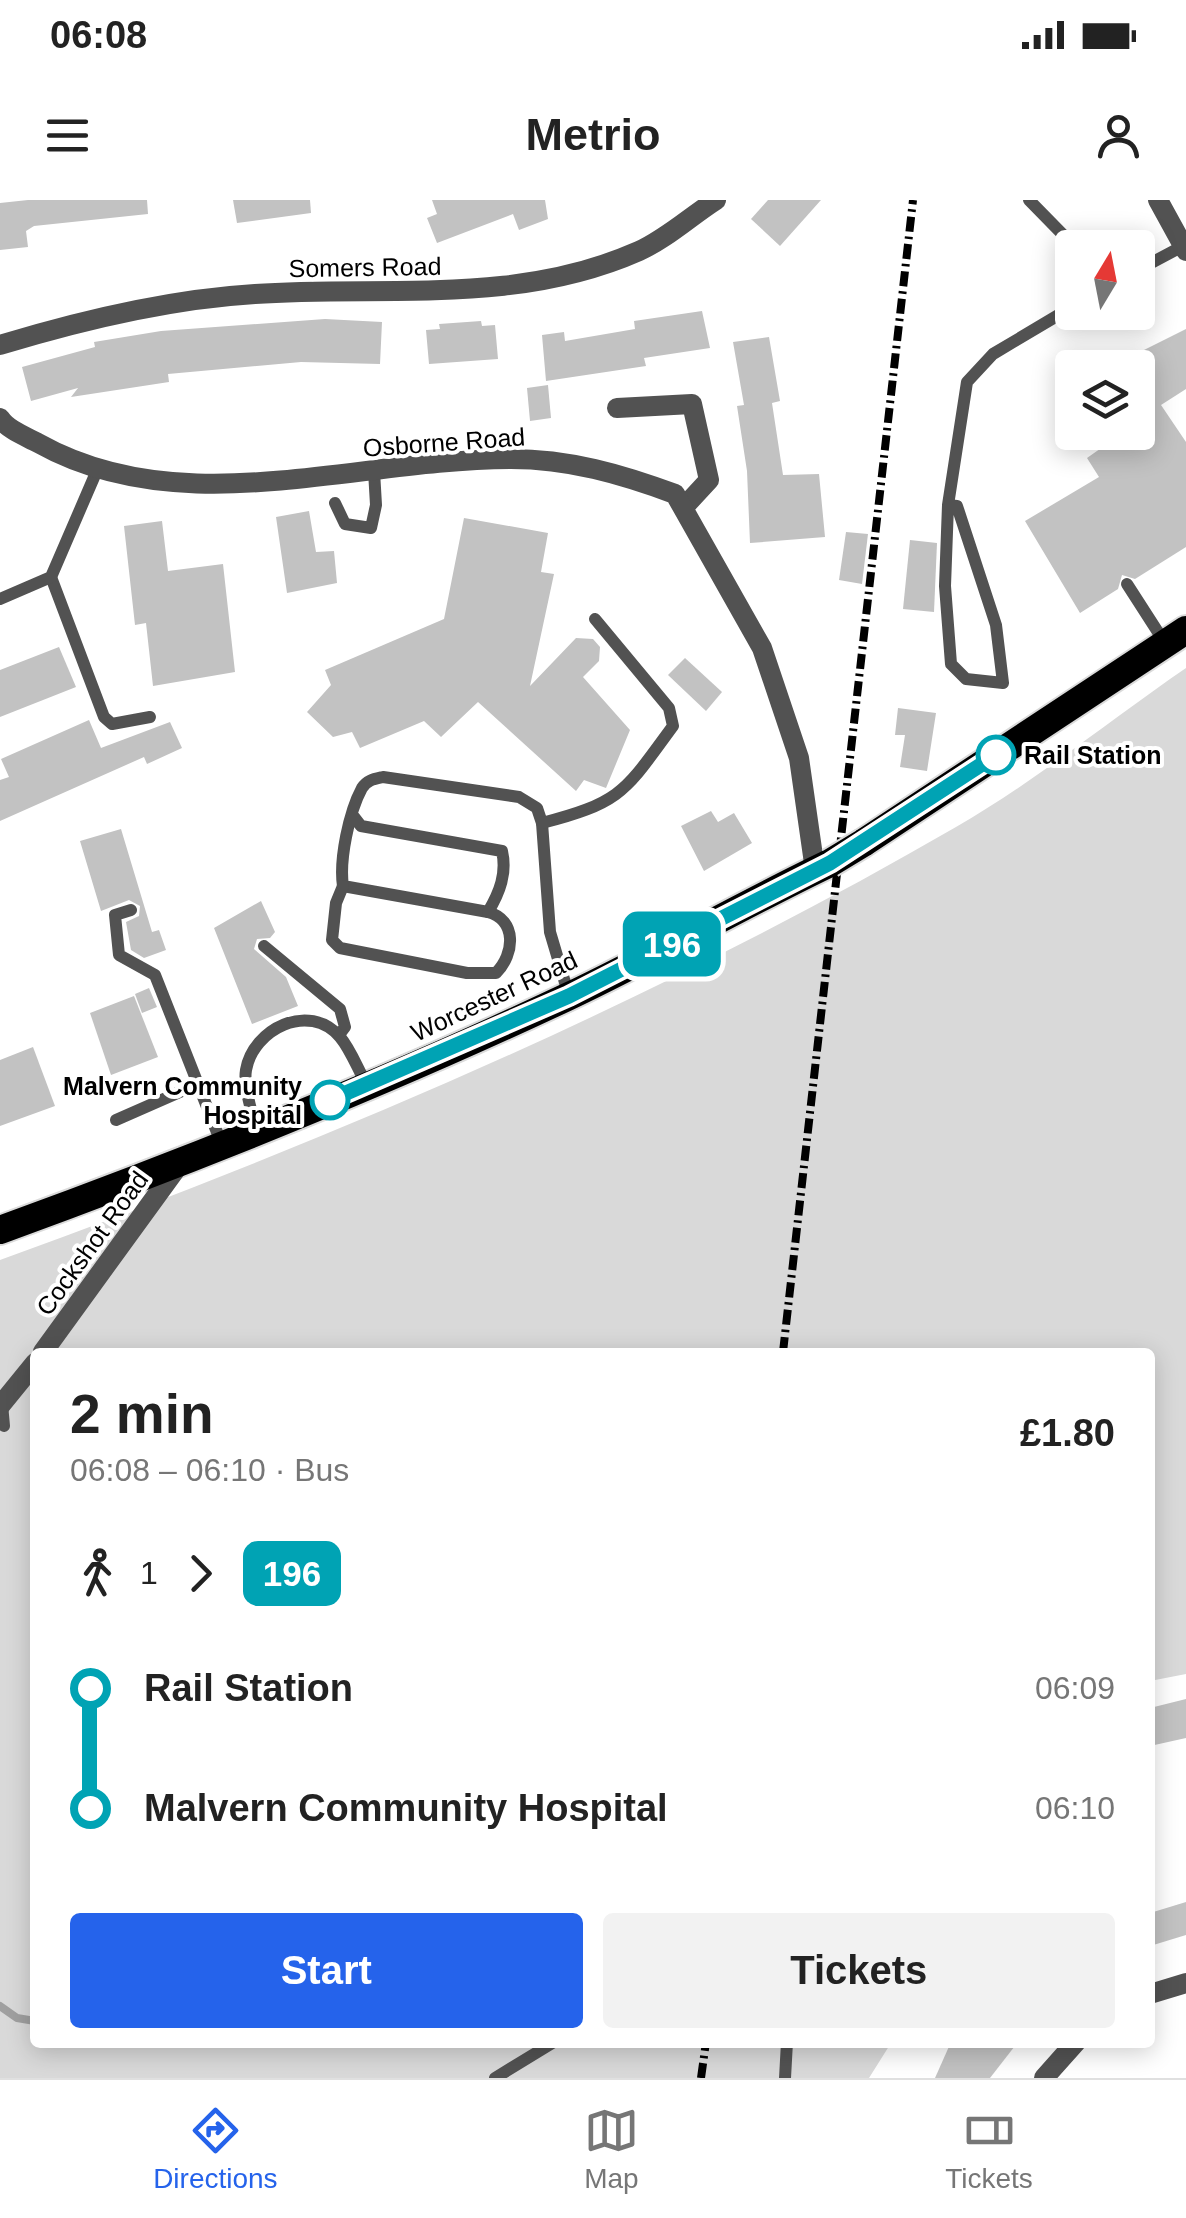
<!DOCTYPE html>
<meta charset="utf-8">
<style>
:root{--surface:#fff;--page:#f2f2f2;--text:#222;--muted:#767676;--line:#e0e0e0;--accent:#2563eb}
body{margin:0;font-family:Arial,sans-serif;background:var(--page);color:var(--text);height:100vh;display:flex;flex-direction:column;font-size:38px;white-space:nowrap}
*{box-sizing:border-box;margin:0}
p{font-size:32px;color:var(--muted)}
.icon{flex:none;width:55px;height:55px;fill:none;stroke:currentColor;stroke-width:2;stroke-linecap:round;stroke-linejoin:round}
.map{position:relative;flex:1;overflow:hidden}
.details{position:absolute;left:30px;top:1148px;width:1125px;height:700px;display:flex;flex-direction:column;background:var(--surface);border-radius:10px;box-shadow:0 5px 25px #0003}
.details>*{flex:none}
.badge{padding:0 20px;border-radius:15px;font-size:35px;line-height:65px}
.needle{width:65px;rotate:10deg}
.tools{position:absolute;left:1055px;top:30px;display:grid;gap:20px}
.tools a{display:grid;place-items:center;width:100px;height:100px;border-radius:10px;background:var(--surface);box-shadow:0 5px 25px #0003;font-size:50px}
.map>.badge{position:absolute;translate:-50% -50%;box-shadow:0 0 0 5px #fff}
.legs{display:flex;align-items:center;gap:15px;height:110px;padding:0 40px;font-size:32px}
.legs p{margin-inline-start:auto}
.head{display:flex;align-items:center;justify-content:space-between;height:170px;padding:0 40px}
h1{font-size:55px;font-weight:700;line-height:75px}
.cta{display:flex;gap:20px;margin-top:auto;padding:20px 40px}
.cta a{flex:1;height:115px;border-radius:10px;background:var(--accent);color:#fff;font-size:40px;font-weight:700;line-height:115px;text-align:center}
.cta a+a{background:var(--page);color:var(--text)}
ul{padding:0 40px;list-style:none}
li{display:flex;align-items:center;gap:35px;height:120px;font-size:38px}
li i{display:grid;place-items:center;width:15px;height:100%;margin:0 12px;background:currentColor}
li i::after{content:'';width:25px;height:25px;margin:-12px;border:8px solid;border-radius:50%;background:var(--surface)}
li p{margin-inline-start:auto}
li:first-child i{background:linear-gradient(#0000 50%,currentColor 0)}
li:last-child i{background:linear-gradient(currentColor 50%,#0000 0)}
.status{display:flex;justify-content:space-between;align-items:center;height:70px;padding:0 50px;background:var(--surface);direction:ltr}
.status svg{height:28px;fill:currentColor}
header{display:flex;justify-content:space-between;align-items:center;height:130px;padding:0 40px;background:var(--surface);font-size:45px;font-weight:700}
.dock{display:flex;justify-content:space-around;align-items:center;height:140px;border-top:2px solid var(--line);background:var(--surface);font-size:28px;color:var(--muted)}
.dock a{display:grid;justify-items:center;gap:5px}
.dock .current{color:var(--accent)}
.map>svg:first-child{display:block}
.green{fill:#d9d9d9}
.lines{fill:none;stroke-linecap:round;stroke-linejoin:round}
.stream{stroke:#a0a0a0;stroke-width:8}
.building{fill:#c2c2c2}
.trunk-casing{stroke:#dbdbdb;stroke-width:32}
.service{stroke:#525252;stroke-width:12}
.minor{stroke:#525252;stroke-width:20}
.tertiary{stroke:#525252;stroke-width:20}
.trunk{stroke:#000;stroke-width:28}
.rail{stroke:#000;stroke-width:8;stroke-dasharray:15 5 2.5 5;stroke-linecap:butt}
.trunk-bridge-casing{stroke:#dbdbdb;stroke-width:32;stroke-linecap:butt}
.trunk-bridge{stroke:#000;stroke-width:28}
.line-1-casing{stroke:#fff;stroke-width:22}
.line-1{stroke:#00a3b4;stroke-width:15}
.stop-1-dot{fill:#fff;stroke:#00a3b4;stroke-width:5}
.labels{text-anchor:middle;stroke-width:8;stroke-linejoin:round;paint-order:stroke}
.street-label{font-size:25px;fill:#000;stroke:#fff}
.stop-label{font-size:25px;font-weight:bold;fill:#000;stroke:#fff;text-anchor:start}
</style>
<div class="status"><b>06:08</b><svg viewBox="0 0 49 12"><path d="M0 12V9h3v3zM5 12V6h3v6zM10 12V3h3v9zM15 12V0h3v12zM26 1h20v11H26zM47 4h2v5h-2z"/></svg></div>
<header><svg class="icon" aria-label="menu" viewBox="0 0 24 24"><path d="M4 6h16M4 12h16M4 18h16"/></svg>Metrio<svg class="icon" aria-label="person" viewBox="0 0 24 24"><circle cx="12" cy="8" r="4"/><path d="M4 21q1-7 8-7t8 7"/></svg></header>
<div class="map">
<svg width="1186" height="1878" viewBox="0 0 1186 1878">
<rect width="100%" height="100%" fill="#fff"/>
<path class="green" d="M 1186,468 L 1186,1474 L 1150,1481 L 1150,1152 L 35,1152 L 35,1842 L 891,1843 L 869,1878 L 0,1878 L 0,1060 C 328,941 654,802 956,627 C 1036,581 1110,520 1186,468 Z"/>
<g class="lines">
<polyline class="stream" points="0,1806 17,1818 35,1821"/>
</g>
<g class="building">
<polygon points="28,0 147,0 148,14 34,26 26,31 28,47 0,50 0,3"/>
<polygon points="233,0 310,0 311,13 237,23"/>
<polygon points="432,0 545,0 548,19 519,30 513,14 437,43 427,18 437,14"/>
<polygon points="768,0 821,0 780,46 751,19"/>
<polygon points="702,111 710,148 644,158 646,166 546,181 542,135 564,132 565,141 635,129 634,121"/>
<polygon points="325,119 382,122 380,164 301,162 168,174 169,182 71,197 78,188 31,201 22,167 95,147 94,142 161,131"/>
<polygon points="481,121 482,126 495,125 498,159 429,164 426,130 440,129 439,124"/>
<polygon points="1186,129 1186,189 1161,205 1186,242 1186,347 1135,379 1122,375 1118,389 1080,413 1025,321 1099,277 1087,258 1124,232 1138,232 1138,153"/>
<polygon points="769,137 780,201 772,203 783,275 819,274 825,337 750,343 747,271 737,206 744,205 733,142"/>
<polygon points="548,185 551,218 530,221 527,188"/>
<polygon points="309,311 316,352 334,351 337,383 287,393 276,317"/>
<polygon points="464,318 548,333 541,372 554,374 530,486 576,438 593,439 600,447 599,461 583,477 630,530 606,588 584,580 576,591 478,502 441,537 424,521 360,548 352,532 333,537 307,512 331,485 325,470 444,419"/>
<polygon points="162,321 168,371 223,364 235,472 153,486 146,423 135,425 124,326"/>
<polygon points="846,332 868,334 862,384 839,380"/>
<polygon points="910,340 937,343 934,412 903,409"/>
<polygon points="59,447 76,487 0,517 0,470"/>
<polygon points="685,458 722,492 706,511 668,475"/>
<polygon points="898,508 936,513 927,571 900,567 905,535 895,535"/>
<polygon points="89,520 101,548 170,522 182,548 147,564 144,557 0,621 0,580 9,577 1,559"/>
<polygon points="711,611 718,622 734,613 752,643 704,671 681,626"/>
<polygon points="121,629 152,732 159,730 166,750 144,758 131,750 126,722 139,716 140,706 129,700 101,711 80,641"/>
<polygon points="261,701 275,732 270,738 257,739 254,749 286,777 298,806 252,824 214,728"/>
<polygon points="149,788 157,807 142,813 135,794"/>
<polygon points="134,796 158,857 111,875 90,813"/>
<polygon points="33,847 55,906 0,926 0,860"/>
<polygon points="1186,1499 1186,1538 1150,1546 1150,1508"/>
<polygon points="1186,1702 1186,1735 1150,1746 1150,1713"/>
<polygon points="951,1842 1018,1842 990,1878 935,1878"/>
</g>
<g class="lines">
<g class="trunk-casing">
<g id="trunk">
<polyline points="863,643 1186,430"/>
<path d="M 0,1030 C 192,960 383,884 567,797 C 656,755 742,705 830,663"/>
</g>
</g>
<g class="service">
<polyline points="1029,0 1076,48"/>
<polyline points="1138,70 1183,46"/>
<polyline points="335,303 345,324 371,328 376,305 374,271"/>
<polyline points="948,305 945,386 951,464 966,479 1003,483 996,425 957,306 948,305 967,182 993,154 1072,107"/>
<polyline points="51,377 104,517 112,524 150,517"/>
<polyline points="1127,384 1165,443"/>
<polyline points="0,399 51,377 98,268"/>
<path d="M 354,617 L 361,626 L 502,651 C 507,673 500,692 488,712 L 343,686 C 339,660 349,612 362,588 C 367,580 374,579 383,577 L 519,597 L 537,608 L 542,623 L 550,732 L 569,796"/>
<path d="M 542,623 C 623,602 625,591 673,526 L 669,508 L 595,419"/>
<path d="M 343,686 L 336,703 L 332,740 L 340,748 L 467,773 L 496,773 C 515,754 517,720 488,712"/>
<polyline points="131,710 115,715 119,755 155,775 222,945"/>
<polyline points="264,746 340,809 345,827 339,835"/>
<polyline points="116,920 198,884"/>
<path d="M 256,931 C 253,913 243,888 246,870 C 253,829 309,801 340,837 C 351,850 358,870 367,885"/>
<polyline points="2,1204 4,1226"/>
<polyline points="495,1878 554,1842"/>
<polyline points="785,1878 787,1842"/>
</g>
<g class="minor">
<path d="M 0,145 C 79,121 172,99 255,94 C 385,85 515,106 639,51 C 666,39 691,16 716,0"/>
<polyline points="617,208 692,204 709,280 684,307"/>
<path d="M 0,218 C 8,230 25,236 38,243 C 182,324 356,259 511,259 C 569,259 621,274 675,294 L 762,448 L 799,558 L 815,670"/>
<polyline points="43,1152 181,962"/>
<polyline points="0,1206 35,1163"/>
<polyline points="1150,1794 1186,1783"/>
<polyline points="1044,1878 1076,1842"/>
</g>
<polyline class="tertiary" points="1158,0 1186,51"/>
<use href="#trunk" class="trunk"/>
<g class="rail">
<polyline points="783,1152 913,0"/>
<polyline points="701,1878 706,1842"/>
</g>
<g class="trunk-bridge-casing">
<polyline id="trunk-bridge" points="830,663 863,643"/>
</g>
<use href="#trunk-bridge" class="trunk-bridge"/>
</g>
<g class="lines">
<g class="line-1-casing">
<polyline id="line-1" points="330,900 569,796 830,663 996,555"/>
</g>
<use href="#line-1" class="line-1"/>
</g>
<g class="stop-1-dot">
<circle cx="996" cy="555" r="18"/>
<circle cx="330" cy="900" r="18"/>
</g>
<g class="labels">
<g class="street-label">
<text transform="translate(365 67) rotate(-1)" y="9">Somers Road</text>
<text transform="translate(444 242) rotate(-4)" y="9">Osborne Road</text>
<text transform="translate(494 796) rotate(-25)" y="9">Worcester Road</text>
<text transform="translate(92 1043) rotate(-54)" y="9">Cockshot Road</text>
</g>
<g class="stop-label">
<text x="1024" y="564">Rail Station</text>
<text x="302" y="895" text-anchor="end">Malvern Community<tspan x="302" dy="29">Hospital</tspan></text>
</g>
</g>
</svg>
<div class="tools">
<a><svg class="needle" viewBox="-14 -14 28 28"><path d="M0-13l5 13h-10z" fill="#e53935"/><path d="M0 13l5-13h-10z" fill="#767676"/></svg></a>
<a><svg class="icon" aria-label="layers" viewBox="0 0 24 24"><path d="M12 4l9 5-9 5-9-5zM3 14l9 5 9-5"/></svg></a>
</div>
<b class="badge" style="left:672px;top:744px;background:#00a3b4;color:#fff">196</b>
<section class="details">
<div class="head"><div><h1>2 min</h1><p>06:08 – 06:10 · Bus</p></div><b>£1.80</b></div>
<div class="legs"><svg class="icon" aria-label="walk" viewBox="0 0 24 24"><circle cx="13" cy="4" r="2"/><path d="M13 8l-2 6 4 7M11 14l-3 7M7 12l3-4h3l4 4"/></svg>1<svg class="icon" aria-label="forward" viewBox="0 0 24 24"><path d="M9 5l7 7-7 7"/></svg><b class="badge" style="background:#00a3b4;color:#fff">196</b></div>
<ul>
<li><i style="color:#00a3b4"></i><b>Rail Station</b><p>06:09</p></li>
<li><i style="color:#00a3b4"></i><b>Malvern Community Hospital</b><p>06:10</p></li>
</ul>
<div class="cta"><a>Start</a><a>Tickets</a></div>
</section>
</div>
<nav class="dock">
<a class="current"><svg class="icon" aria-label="directions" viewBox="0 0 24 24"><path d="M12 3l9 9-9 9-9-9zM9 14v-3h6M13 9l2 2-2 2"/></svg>Directions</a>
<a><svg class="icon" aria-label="map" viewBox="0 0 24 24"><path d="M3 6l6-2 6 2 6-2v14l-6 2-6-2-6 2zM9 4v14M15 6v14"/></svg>Map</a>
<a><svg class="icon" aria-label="tickets" viewBox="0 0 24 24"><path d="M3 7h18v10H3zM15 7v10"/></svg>Tickets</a>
</nav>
